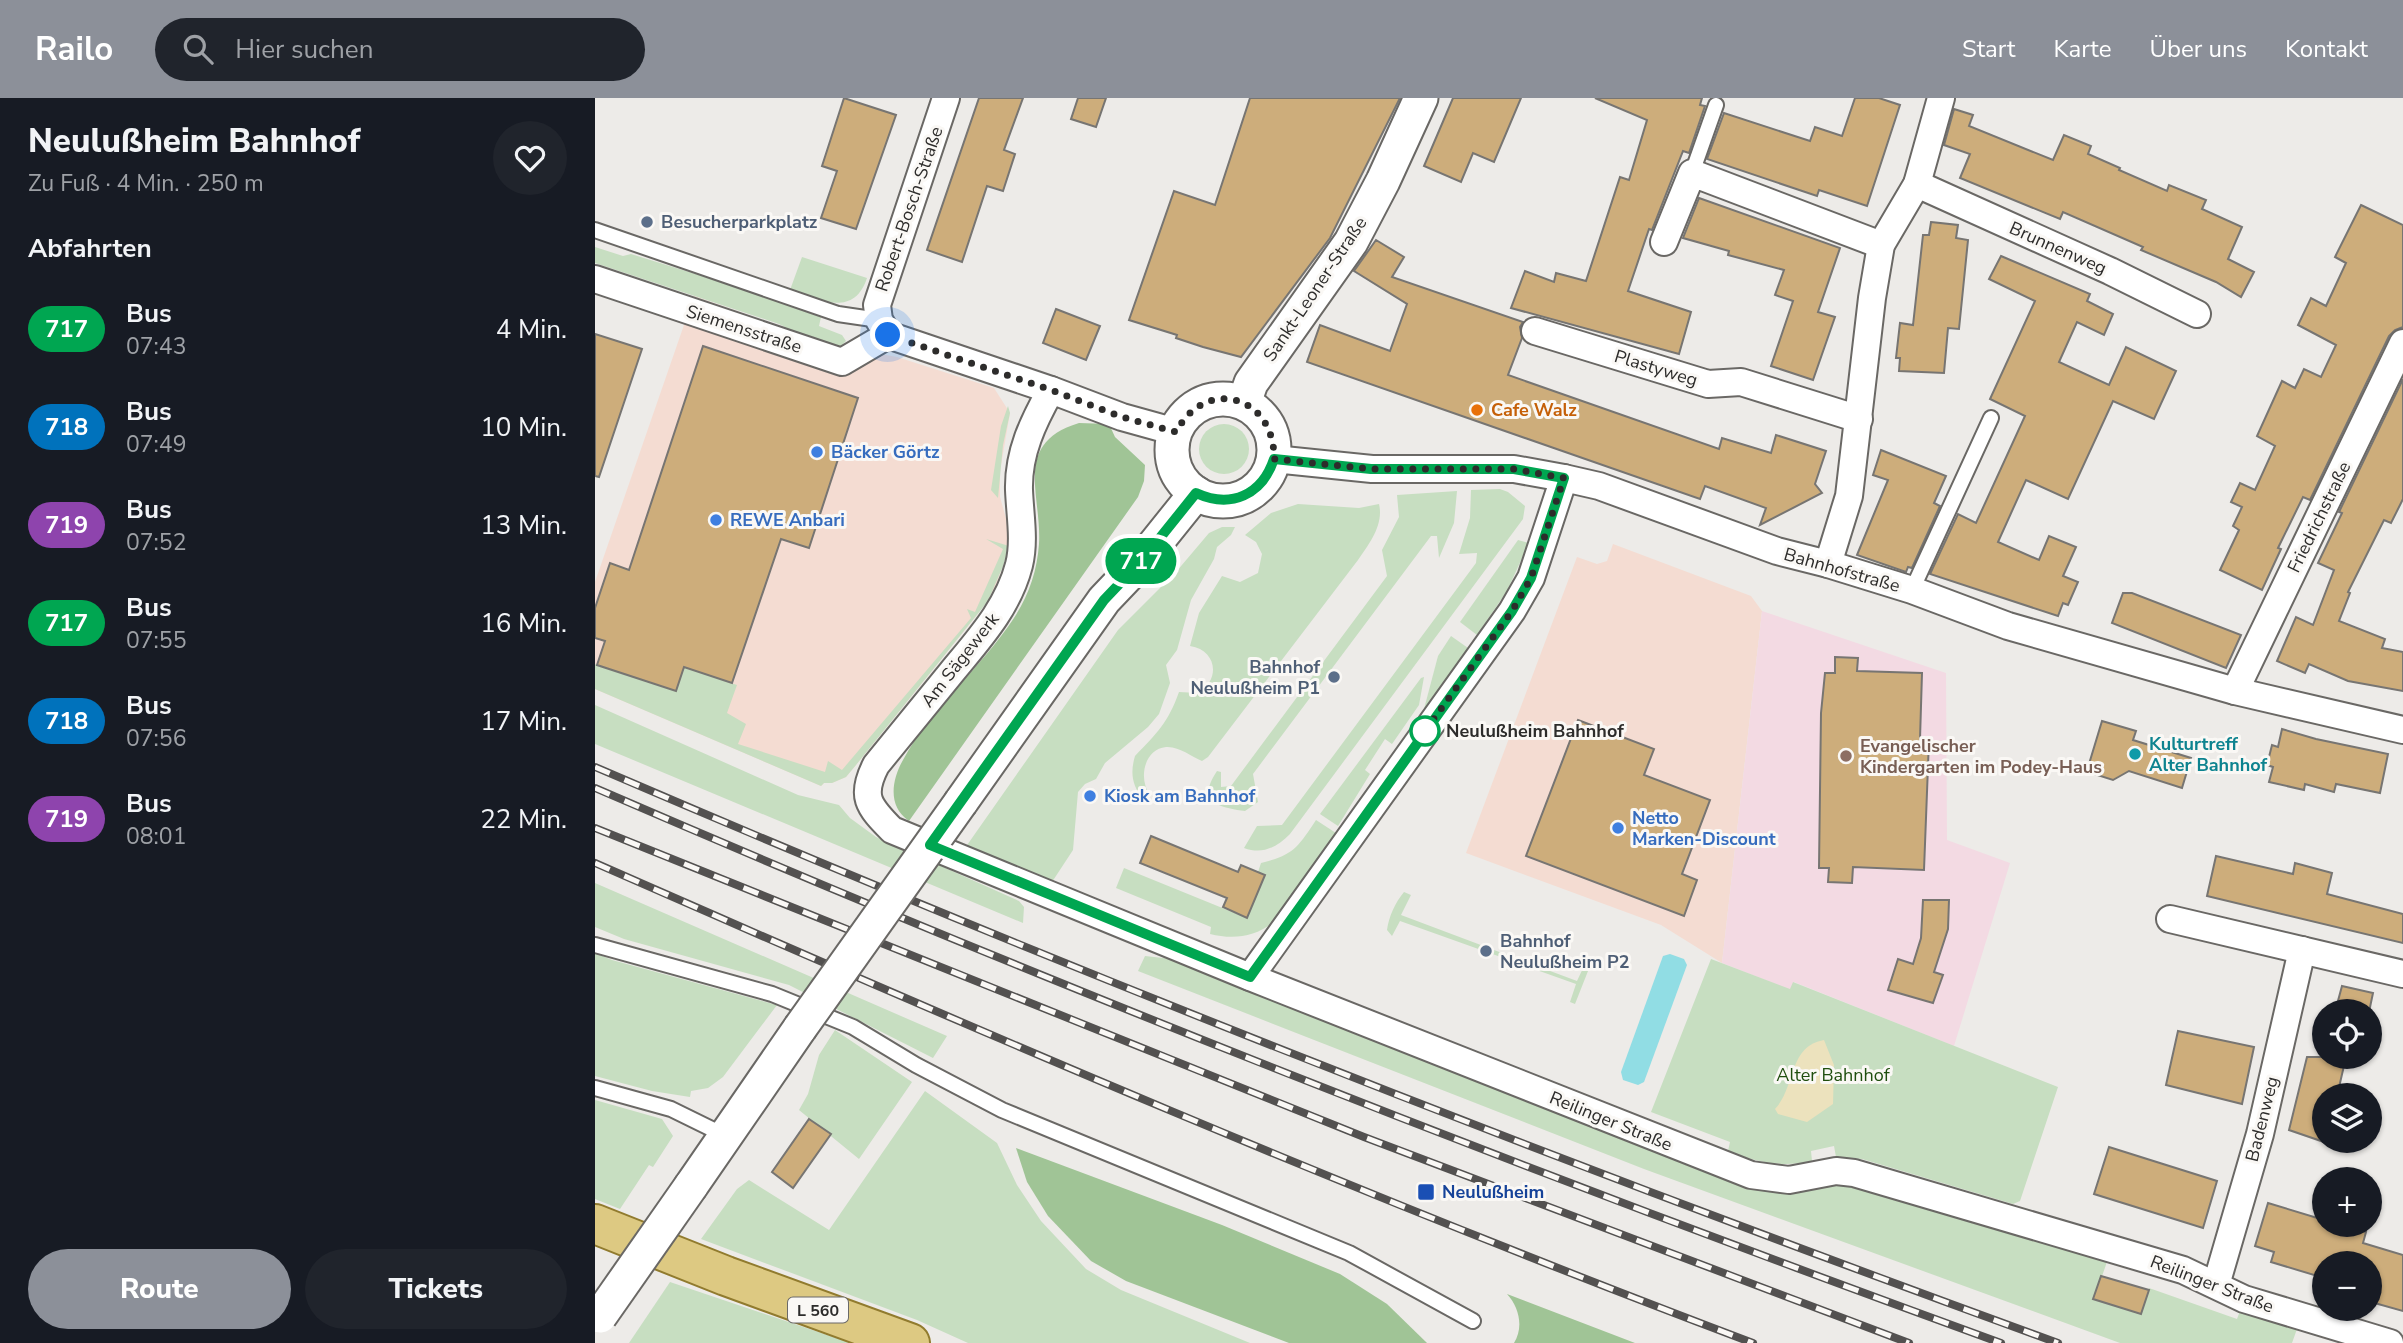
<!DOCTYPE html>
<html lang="de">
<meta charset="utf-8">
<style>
:root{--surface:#171b24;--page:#20242c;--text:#f1f3f6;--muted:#9ea1a6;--accent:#8c9099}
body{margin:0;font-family:"Nunito Sans",sans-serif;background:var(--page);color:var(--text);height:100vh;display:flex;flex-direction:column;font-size:26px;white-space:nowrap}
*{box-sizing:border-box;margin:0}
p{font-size:23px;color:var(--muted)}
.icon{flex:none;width:38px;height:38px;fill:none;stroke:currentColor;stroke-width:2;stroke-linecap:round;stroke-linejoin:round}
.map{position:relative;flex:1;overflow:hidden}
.panel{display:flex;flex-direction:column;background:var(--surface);width:595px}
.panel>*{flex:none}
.badge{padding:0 14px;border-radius:23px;font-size:24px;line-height:46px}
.controls{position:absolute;left:1717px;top:901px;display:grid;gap:14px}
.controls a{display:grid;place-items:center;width:70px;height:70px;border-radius:50%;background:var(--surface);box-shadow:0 2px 5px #0004;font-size:35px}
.you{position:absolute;width:35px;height:35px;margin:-18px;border:5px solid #fff;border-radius:50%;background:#1a73e8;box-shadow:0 0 0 10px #1a73e833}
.map>.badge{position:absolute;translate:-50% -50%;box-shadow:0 0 0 4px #fff}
h2{padding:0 28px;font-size:26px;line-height:63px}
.round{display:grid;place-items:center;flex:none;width:74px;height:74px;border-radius:37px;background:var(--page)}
.headline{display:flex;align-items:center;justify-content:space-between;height:119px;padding:0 28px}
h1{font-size:33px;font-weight:800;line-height:52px}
.action{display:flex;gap:14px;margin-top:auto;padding:14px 28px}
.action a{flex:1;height:80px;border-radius:42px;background:var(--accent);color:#fff;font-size:28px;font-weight:800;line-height:80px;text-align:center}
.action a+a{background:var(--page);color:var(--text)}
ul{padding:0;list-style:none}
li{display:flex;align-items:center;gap:21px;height:98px;padding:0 28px}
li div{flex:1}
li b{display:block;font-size:26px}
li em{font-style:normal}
li .badge{min-width:77px;font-weight:700;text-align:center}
header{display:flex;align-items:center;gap:42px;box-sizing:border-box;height:98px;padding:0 35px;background:var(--accent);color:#fff}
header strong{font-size:33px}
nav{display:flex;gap:38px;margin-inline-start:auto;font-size:24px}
.search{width:490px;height:63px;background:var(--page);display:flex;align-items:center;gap:18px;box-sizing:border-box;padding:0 24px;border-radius:38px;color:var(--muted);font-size:26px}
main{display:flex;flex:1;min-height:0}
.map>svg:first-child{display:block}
.commercial{fill:#f4dcd2}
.education{fill:#f3dae3}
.green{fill:#c7dec1}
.forest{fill:#a0c496}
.sand{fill:#ece2bd}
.water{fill:#91dde4}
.building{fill:#cdad7b;stroke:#777572;stroke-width:2}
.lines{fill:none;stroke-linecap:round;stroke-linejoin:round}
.service-casing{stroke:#6a6865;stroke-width:18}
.minor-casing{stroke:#6a6865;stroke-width:30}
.tertiary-casing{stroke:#6a6865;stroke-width:37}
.primary-casing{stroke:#917b2e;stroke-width:42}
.service{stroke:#fff;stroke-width:14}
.minor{stroke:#fff;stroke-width:26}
.tertiary{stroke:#fff;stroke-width:33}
.primary{stroke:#ddc982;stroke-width:38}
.rail-casing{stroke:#535150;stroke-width:8}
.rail{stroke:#faf8f5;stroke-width:5;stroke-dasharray:16;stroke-linecap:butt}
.tertiary-bridge-casing{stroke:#6a6865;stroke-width:37;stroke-linecap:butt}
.tertiary-bridge{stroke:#fff;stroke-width:33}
.line-casing{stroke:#fff;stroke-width:16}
.line{stroke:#00a651;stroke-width:10}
.walk{stroke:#2d2c2b;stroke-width:7;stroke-dasharray:0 12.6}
.service-dot{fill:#5c6f8a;stroke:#faf8f5;stroke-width:2.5}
.food-dot{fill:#e8710a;stroke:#faf8f5;stroke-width:2.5}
.shop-dot{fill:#3f7fe0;stroke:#faf8f5;stroke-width:2.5}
.stop-dot{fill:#fff;stroke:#00a651;stroke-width:3.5}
.culture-dot{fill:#0f9aa8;stroke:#faf8f5;stroke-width:2.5}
.education-dot{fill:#8d6e63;stroke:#faf8f5;stroke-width:2.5}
.transit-dot{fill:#1a4fb4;stroke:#faf8f5;stroke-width:2.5}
.labels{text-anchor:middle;stroke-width:6;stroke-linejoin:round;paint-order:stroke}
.shield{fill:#faf8f5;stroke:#6a6968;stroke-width:2}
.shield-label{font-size:16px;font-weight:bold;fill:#2d2c2b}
.street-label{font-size:18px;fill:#2d2c2b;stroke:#faf8f5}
.service-label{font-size:18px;font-weight:bold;fill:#4e5e75;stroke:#faf8f5;text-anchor:start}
.food-label{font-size:18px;font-weight:bold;fill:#c56008;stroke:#faf8f5;text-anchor:start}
.shop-label{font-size:18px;font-weight:bold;fill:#366cbe;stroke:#faf8f5;text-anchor:start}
.stop-label{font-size:18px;font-weight:bold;fill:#2d2c2b;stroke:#faf8f5;text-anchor:start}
.culture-label{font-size:18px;font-weight:bold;fill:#0d838f;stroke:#faf8f5;text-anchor:start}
.education-label{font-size:18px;font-weight:bold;fill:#785e54;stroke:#faf8f5;text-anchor:start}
.park-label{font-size:18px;fill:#1f4e0e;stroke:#faf8f5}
.transit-label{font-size:18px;font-weight:bold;fill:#164399;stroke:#faf8f5;text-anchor:start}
</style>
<header>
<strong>Railo</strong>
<div class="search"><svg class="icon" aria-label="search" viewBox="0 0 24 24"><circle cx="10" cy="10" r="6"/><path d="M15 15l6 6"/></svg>Hier suchen</div>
<nav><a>Start</a><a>Karte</a><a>Über uns</a><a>Kontakt</a></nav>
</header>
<main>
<section class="panel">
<div class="headline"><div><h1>Neulußheim Bahnhof</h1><p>Zu Fuß · 4 Min. · 250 m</p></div><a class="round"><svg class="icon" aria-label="heart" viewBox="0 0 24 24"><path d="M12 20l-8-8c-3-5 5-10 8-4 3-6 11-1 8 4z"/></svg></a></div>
<h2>Abfahrten</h2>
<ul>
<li><span class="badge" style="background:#00a651;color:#fff">717</span><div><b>Bus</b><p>07:43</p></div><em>4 Min.</em></li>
<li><span class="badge" style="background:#0072bc;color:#fff">718</span><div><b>Bus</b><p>07:49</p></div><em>10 Min.</em></li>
<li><span class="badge" style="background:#8e44ad;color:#fff">719</span><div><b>Bus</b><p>07:52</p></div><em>13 Min.</em></li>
<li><span class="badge" style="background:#00a651;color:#fff">717</span><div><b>Bus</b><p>07:55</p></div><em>16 Min.</em></li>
<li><span class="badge" style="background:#0072bc;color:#fff">718</span><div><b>Bus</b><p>07:56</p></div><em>17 Min.</em></li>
<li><span class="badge" style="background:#8e44ad;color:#fff">719</span><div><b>Bus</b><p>08:01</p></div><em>22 Min.</em></li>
</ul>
<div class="action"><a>Route</a><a>Tickets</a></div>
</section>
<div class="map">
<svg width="1808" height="1245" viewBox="0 0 1808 1245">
<rect width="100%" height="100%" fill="#edebe8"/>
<g class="commercial">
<polygon points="99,198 240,248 302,259 399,290 415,315 405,373 405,399 412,424 414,448 401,488 382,517 261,667 251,679 237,685 229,685 226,688 0,591 0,484"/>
<polygon points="1018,446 1156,498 1167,513 1127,865 1066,827 871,755 982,459 1002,466 1012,463"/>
</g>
<polygon class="education" points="1167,513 1351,575 1352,742 1415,765 1359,948 1199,884 1196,892 1127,865"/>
<g class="green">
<polygon points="0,149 28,158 36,156 136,187 226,219 224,228 247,237 251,243 245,249 240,248 190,232 190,229 184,226 0,165"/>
<path d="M 207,159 L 272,180 C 259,220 224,202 195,192 Z"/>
<polygon points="413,308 415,315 408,347 403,400 396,392 406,328"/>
<circle cx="629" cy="351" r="25"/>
<path d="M 905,391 L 913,394 L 930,408 L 928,421 L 695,736 C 682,749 668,757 649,750 L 662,728 L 687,727 L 881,465 L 882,455 L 864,456 L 875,420 L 876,392 Z"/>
<path d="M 862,393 L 859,425 L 844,460 L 842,438 L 836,438 L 658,676 L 663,704 L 650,713 C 620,709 602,703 622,673 L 626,674 L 626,689 L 636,688 L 792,478 L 787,452 L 804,419 L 802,397 Z"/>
<path d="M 703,406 L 764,410 L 784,406 C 789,427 774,446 763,462 L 613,659 L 607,663 C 597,659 584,648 571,649 C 549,651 543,681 555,697 L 548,701 C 537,687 535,675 540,658 C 562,635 573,625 584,594 L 603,595 C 626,582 622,552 595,548 L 604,515 L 627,478 L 645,484 L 663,475 L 667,456 L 661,444 L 650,437 L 676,415 Z"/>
<polygon points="627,429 640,429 636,437 622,449 619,461 596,502 582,552 571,567 575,585 564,616 553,629 510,665 501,681 490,686 483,694 478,752 457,784 370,750 523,532 581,474 614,435"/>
<polygon points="391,441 414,448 408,468 393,503 261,667 251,679 237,685 229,685 226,688 0,591 0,566 81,593 89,569 142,587 132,615 151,626 143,646 230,674 233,663 247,672 376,520 372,511 380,514 408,451"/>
<polygon points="923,442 934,445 912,493 882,537 865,524"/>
<polygon points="856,538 873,550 829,611 843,558"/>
<polygon points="829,579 824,607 797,646 790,641 770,672 775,676 743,728 725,716 826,580"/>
<polygon points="0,607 203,697 244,707 255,720 281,739 424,803 429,809 428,825 0,646"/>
<path d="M 721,722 L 744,737 L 681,822 C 662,839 639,842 615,836 L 616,829 L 521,790 L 529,770 L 652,820 L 670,777 L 663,774 L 666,765 C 699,757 703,749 721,722 Z"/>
<polygon points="0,785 352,938 338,960 194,887 29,841 0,829"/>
<path d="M 809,794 L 816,797 L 806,817 L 982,883 L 990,866 L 995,868 L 980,906 L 975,904 L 981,886 L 805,823 L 797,838 L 792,832 C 794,818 800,805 809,794 Z"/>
<polygon points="0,855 17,862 182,907 128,979 113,990 96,993 95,999 57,993 0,978"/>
<polygon points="550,858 577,861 1124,1077 1250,1085 1513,1161 1499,1201 1546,1216 1554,1190 1642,1221 1645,1213 1702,1231 1697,1245 1525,1245 1049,1071 543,873"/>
<path d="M 1116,861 L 1195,891 L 1198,884 L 1463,989 L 1425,1103 L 1418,1106 L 1267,1061 L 1241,1059 L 1239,1048 L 1216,1053 L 1217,1063 C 1185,1070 1162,1064 1133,1053 L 1135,1044 L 1056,1014 Z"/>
<polygon points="240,932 317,984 264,1061 204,1012 213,996 224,957"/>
<polygon points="330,993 402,1045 422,1087 446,1123 491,1171 526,1192 655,1245 373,1245 322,1222 106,1141 142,1091 154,1082 234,1132"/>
<polygon points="0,1002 67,1021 78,1038 58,1069 54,1067 25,1111 0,1101"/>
<polygon points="75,1184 256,1245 34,1245"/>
</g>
<g class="forest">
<path d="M 484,325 L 514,326 L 520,339 L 550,367 L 549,383 L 543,399 L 314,723 C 293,709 296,683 308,662 C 336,610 386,570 419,520 C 434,497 442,473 444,446 C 447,397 417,345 484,325 Z"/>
<polygon points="421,1050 627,1127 745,1176 792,1206 832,1245 694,1245 531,1183 496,1163 453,1118 432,1084"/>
<path d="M 912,1196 L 1040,1245 L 919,1245 C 929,1229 924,1209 912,1196 Z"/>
</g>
<path class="sand" d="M 1229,942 L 1239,967 L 1238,1006 L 1212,1024 L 1183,1016 L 1180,1011 C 1201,989 1193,948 1229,942 Z"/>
<polygon class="water" points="1075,856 1089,861 1092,867 1049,984 1043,987 1028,982 1026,974 1068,858"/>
<g class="building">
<polygon points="249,0 301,17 261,131 226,120 242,73 227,68"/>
<polygon points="384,0 428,0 409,52 420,56 408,93 392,88 367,164 332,152"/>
<polygon points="483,0 511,0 501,29 476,21"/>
<polygon points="655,0 805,0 735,140 646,259 608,249 581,240 582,237 534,222 579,93 620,107"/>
<polygon points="858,0 926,0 899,64 878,55 866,84 829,68"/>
<polygon points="1000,0 1107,0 1105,7 1110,8 1094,55 1088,53 1057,132 1054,131 1033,193 1096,214 1084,256 916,210 930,173 959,184 961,175 991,183 1025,79 1034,82 1052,22"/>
<polygon points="1260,0 1284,0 1305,7 1272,108 1224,92 1222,98 1112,61 1129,15 1215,43 1220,29 1247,38"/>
<polygon points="1359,11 1378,17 1374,28 1458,62 1469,37 1496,48 1493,56 1525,70 1524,72 1572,93 1574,87 1611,102 1607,111 1647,129 1633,161 1659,174 1646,199 1621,184 1546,152 1548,149 1468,114 1465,121 1365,80 1375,56 1349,47"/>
<polygon points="1104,100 1245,150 1223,214 1240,219 1218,282 1176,268 1198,203 1180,197 1189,172 1133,157 1134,153 1088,140"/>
<polygon points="1766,107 1808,127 1808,229 1800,232 1794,238 1715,402 1708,399 1683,450 1686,451 1667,492 1625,472 1644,432 1638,428 1647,409 1636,404 1645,385 1660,392 1680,348 1662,338 1687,283 1700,290 1709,271 1726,279 1741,247 1703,227 1716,200 1731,208 1751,165 1740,159"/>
<polygon points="1336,124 1363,127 1361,140 1373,142 1364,231 1353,230 1349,275 1304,273 1305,260 1301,260 1305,225 1318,227 1328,137 1334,137"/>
<polygon points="781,142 809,159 797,179 928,224 925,229 927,240 913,277 1124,351 1127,340 1176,355 1181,337 1231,353 1220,386 1227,395 1165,427 1171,410 1110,388 1105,401 712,264 725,227 795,253 812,206 759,173"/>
<polygon points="1406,158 1495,196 1492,203 1518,216 1509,237 1482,224 1464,264 1514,287 1531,249 1581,273 1559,321 1518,303 1473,401 1431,382 1403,444 1444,462 1454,438 1481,449 1468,478 1483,484 1473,507 1468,505 1463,518 1335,476 1363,416 1381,425 1430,318 1395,301 1440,203 1394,181"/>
<polygon points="461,211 505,228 491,262 448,245"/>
<polygon points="0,236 47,251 4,379 0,378"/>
<polygon points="108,248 263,300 214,450 186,441 137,585 89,569 81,593 2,567 10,543 0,540 0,510 15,465 34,472"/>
<polygon points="1808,281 1808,401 1796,425 1789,422 1753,494 1755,495 1744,523 1790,541 1787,550 1808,554 1808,593 1753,583 1714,566 1710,575 1682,563 1701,519 1718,527 1739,472 1723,465 1747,415 1744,414"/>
<polygon points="1286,352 1351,378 1339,405 1345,408 1317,470 1313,469 1311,474 1262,457 1293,382 1278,377"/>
<polygon points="1528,495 1537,495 1646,537 1631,570 1517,525"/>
<polygon points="1240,559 1263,560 1262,573 1327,575 1325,641 1334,642 1329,772 1258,769 1257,785 1233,784 1234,770 1224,770 1226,615 1230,575 1240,575"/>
<polygon points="983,622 1059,651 1049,677 1115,702 1087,776 1102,782 1089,818 931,758"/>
<polygon points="1507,623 1541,633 1538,642 1596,660 1587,690 1534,673 1518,682 1499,676 1494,666"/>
<polygon points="1687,631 1721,641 1793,656 1785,695 1741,686 1739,694 1710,686 1709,692 1674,684 1678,669 1672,667 1677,647 1683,649"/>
<polygon points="556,738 643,774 646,767 670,777 652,820 628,809 632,800 545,765"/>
<polygon points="1621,758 1698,776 1700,765 1737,775 1732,796 1808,816 1808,845 1612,798"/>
<polygon points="1328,802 1354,802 1353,831 1339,874 1348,877 1338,905 1293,892 1303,861 1318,866 1326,840"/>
<polygon points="1747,888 1778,895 1774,914 1740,914"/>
<polygon points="1583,933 1659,949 1647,1006 1571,987"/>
<polygon points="1712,959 1751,959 1742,998 1729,998 1729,1044 1694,1032"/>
<polygon points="214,1021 236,1036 198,1090 177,1074"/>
<polygon points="1514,1049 1622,1083 1608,1130 1499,1096"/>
<polygon points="1673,1105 1729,1122 1729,1127 1747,1127 1771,1134 1768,1145 1808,1157 1808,1213 1776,1204 1779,1193 1774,1192 1774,1166 1729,1166 1729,1180 1676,1164 1679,1154 1660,1148"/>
<polygon points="1506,1178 1554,1192 1546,1216 1498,1201"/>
</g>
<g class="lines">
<g class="service-casing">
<g id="service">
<polyline points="1097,75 1121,7"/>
<polyline points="0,132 243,216 284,222"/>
<polyline points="1317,492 1396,320"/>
<polyline points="0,847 177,896 258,929 321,967 407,1012 754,1155 878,1223"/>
<polyline points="0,990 76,1011 131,1038"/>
</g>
</g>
<g class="minor-casing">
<g id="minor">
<polyline points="351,0 282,207 284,222 293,237 456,292 527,319 581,334"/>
<polyline points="1322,86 1515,173 1602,216"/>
<polyline points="1069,144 1097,75 1286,147"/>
<polyline points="0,181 247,264 293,237"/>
<polyline points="940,233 1113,286 1146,284 1264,321"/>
<path d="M 456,292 C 438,324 423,355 424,392 C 425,417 430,443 424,467 C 413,510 383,542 356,575 C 331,606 306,636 281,667 C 265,698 273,708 297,732 L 655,879 L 1156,1077 L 1194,1082 L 1241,1073 L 1259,1075 L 1588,1172 L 1649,1201 L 1795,1245"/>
<polyline points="679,361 777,371 919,371 969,380 1004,388 1182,453 1233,466 1317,492 1413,528 1640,593 1808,632"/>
<polyline points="1233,466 1254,398 1277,200 1286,147 1322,86 1346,0"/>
<polyline points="1640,593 1808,245"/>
<polyline points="1575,821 1808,876"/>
<polyline points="655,879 917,513 936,480 969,380"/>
<polyline points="1621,1187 1665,1036 1707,852"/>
</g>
</g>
<g class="tertiary-casing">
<g id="tertiary">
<circle cx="628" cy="352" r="51"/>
<polyline points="649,305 656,285 756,144 788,83 826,0"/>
<polyline points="366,704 509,502 548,461 601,395"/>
<polyline points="96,1088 205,930"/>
</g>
</g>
<g class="primary-casing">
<polyline id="primary" points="0,1126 131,1178 315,1245"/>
</g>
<use href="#service" class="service"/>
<use href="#minor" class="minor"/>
<use href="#tertiary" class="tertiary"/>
<use href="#primary" class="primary"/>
<g class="rail-casing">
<g id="rail">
<path d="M 0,669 C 482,876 970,1066 1463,1245"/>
<path d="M 0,690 C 463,890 932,1073 1406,1245"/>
<polyline points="0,730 769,1039 1314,1245"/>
<path d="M 0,765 C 383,933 767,1098 1158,1245"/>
</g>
</g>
<use href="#rail" class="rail"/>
<g class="tertiary-bridge-casing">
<g id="tertiary-bridge">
<polyline points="205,930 366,704"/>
<polyline points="5,1218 96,1088"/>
</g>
</g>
<use href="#tertiary-bridge" class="tertiary-bridge"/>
</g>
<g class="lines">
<g class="line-casing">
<path id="line" d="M 679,361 L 776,371 L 919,371 L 969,380 L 936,480 L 917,513 L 655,879 L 335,747 L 509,502 L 548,461 L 601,395 C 636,411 667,397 679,361 Z"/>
</g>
<use href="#line" class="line"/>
<path class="walk" d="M 293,237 L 456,292 L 527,319 L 581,334 C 611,277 680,298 679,361 L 776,371 L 919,371 L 969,380 L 936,480 L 917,513 L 830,633"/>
</g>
<g class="service-dot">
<circle cx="52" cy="124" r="7"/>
<circle cx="739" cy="579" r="7"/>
<circle cx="891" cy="853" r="7"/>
</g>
<circle class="food-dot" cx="882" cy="312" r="7"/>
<g class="shop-dot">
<circle cx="222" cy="354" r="7"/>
<circle cx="121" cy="422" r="7"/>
<circle cx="495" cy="698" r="7"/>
<circle cx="1023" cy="730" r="7"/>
</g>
<circle class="stop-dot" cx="830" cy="633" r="14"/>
<circle class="culture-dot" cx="1540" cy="656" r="7"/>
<circle class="education-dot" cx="1251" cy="658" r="7"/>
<rect class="transit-dot" x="822" y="1085" width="18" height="18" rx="3.5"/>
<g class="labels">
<rect class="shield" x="193" y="1199.5" width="60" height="25" rx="5"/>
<g class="shield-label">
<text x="223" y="1218">L 560</text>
</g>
<g class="street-label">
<text transform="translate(314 111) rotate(-71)" y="6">Robert-Bosch-Straße</text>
<text transform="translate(1463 150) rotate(24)" y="6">Brunnenweg</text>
<text transform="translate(720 191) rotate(-56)" y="6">Sankt-Leoner-Straße</text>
<text transform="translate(149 231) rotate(18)" y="6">Siemensstraße</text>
<text transform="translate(1061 270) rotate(17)" y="6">Plastyweg</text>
<text transform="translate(1724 419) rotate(-64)" y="6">Friedrichstraße</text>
<text transform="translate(1247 472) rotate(16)" y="6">Bahnhofstraße</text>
<text transform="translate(365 562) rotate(-52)" y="6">Am Sägewerk</text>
<text transform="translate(1667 1021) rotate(-76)" y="6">Badenweg</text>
<text transform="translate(1016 1023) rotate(22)" y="6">Reilinger Straße</text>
<text transform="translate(1617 1186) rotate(21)" y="6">Reilinger Straße</text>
</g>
<g class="service-label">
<text x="66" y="130">Besucherparkplatz</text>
<text x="725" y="575" text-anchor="end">Bahnhof<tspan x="725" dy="21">Neulußheim P1</tspan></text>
<text x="905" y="849">Bahnhof<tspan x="905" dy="21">Neulußheim P2</tspan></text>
</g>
<g class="food-label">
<text x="896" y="318">Cafe Walz</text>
</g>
<g class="shop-label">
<text x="236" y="360">Bäcker Görtz</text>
<text x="135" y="428">REWE Anbari</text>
<text x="509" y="704">Kiosk am Bahnhof</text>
<text x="1037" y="726">Netto<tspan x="1037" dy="21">Marken-Discount</tspan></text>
</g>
<g class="stop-label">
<text x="851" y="639">Neulußheim Bahnhof</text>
</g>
<g class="culture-label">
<text x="1554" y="652">Kulturtreff<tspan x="1554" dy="21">Alter Bahnhof</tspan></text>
</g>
<g class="education-label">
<text x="1265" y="654">Evangelischer<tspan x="1265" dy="21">Kindergarten im Podey-Haus</tspan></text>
</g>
<g class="park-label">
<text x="1238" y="983">Alter Bahnhof</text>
</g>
<g class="transit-label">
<text x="847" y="1100">Neulußheim</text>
</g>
</g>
</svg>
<div class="controls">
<a><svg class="icon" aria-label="locate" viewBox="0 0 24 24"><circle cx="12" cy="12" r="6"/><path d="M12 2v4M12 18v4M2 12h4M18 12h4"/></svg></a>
<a><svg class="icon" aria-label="layers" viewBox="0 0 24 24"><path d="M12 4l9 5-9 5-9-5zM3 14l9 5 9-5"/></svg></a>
<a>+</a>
<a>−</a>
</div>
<div class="you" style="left:293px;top:237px"></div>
<b class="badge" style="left:546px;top:463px;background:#00a651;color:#fff">717</b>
</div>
</main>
